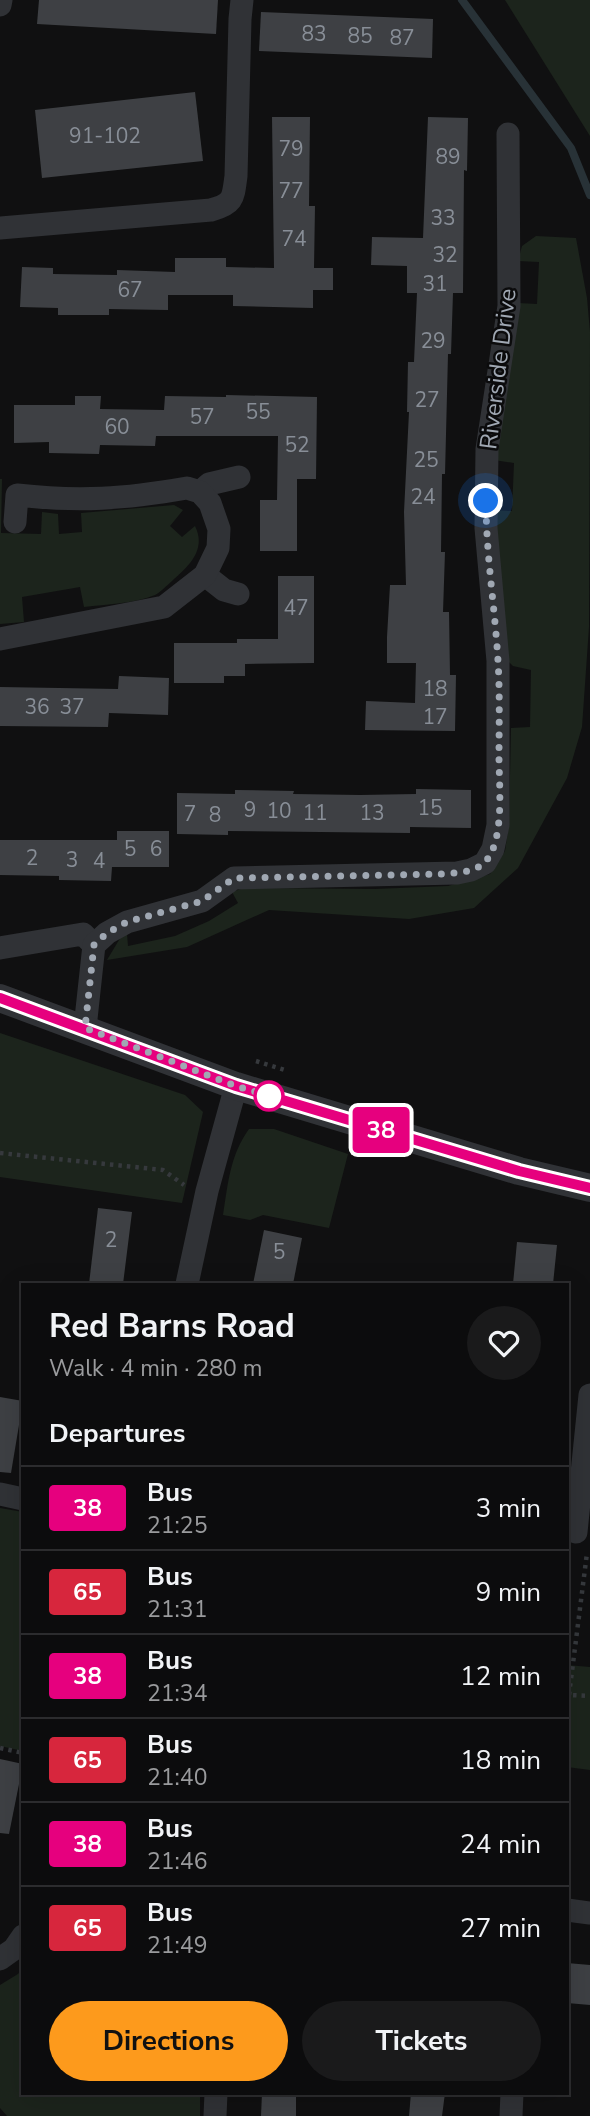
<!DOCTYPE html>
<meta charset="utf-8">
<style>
:root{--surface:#0c0c0d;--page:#1a1a1b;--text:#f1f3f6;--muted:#9a9b9d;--line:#2c2c2e;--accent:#fd9a1c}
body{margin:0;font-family:"Nunito Sans",sans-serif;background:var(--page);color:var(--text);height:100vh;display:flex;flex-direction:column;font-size:26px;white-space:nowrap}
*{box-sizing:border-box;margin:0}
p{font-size:23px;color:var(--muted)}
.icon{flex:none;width:38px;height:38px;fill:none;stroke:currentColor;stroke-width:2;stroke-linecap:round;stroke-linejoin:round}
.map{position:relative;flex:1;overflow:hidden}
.panel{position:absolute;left:21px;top:1283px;width:548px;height:812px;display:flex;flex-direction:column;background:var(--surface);border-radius:0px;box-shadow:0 7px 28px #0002,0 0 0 2px var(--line)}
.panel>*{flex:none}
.badge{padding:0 14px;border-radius:5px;font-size:24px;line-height:46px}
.you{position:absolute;width:35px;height:35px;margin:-18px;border:5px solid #fff;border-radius:50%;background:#1a73e8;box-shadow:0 0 0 10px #1a73e833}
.map>.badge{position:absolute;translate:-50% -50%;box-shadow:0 0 0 4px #fff}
h2{padding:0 28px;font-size:26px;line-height:63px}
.round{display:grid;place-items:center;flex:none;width:74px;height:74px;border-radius:37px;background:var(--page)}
.headline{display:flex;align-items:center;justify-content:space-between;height:119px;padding:0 28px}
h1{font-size:33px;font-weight:700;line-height:52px}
.cta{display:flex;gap:14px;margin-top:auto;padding:14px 28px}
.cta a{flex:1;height:80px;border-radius:42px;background:var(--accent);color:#111;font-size:28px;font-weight:700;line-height:80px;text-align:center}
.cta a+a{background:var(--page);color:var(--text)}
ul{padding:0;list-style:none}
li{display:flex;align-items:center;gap:21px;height:84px;padding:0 28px;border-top:2px solid var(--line)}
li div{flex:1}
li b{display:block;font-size:26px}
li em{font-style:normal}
li .badge{min-width:77px;font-weight:700;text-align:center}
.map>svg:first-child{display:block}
.green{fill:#1c241c}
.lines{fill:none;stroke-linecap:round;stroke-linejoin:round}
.stream{stroke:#283237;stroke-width:8}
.building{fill:#3e4044}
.path{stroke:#36393d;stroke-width:4.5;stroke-dasharray:3.5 5;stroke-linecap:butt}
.minor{stroke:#303236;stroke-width:23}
.tertiary{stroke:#303236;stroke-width:28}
.line-casing{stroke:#fff;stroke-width:16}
.line{stroke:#e6007e;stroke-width:10}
.walk{stroke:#a0a8b3;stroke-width:7;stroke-dasharray:0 12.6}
.stop-dot{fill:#fff;stroke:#e6007e;stroke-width:3.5}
.labels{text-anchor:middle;stroke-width:5;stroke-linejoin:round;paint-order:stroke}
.number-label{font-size:21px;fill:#888e97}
.street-label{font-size:24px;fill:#a0a8b3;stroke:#0b0b0c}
</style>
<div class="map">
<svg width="590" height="2116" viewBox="0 0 590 2116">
<rect width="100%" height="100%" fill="#101011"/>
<g class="green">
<polygon points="505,0 590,0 590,136"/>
<polygon points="536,236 576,238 587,298 590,332 589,627 582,727 567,778 518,868 474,908 409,919 269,910 187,947 107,960 122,935 127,934 128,946 175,936 209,921 238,903 232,892 244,888 375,889 448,886 490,874 505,851 509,824 511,728 530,727 531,670 513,666 509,662 491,510 512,511 514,463 494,460 518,303 537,304 539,262 518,261 522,246"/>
<path d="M 0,479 L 2,479 L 1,533 L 41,534 L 42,512 L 58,514 L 59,534 L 82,532 L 81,513 L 174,505 L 183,510 L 170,526 L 182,537 L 195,526 C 207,550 188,567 172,581 C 166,586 161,592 155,595 C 133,604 107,604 84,607 L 80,587 L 22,597 L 24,622 L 0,624 Z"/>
<polygon points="0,1033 185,1095 203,1112 182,1203 0,1177"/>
<path d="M 249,1129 L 274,1129 L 348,1154 L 329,1228 L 263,1215 L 250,1220 L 223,1215 C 228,1184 230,1155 249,1129 Z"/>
<polygon points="0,1508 23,1512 23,1751 0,1746"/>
<polygon points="567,1665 590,1667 590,1770 567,1767"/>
<polygon points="23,1968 23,2093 200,2093 200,2116 7,2116 0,2108 0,1985 18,1974"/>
</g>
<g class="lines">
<polyline class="stream" points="462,0 571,148 590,195"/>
</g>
<g class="building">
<polygon points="39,0 218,0 216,34 37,24"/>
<polygon points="261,12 433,19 432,58 259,51"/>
<polygon points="195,92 203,161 42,178 35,110"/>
<polygon points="272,117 310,117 309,206 315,206 314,268 333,268 333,290 313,290 313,308 233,306 233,295 168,295 168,310 109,309 109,315 58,315 58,308 20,307 22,267 53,268 53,274 117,275 117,270 175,272 175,258 226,258 226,267 274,268"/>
<polygon points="428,117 468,118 467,171 464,170 463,293 453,293 451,354 448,354 445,474 442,474 441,552 445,552 443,612 449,612 450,675 456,675 455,731 365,730 366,701 415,703 416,663 387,663 387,637 390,585 406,585 404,512 409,412 407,412 408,362 414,362 417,293 407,293 407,266 371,265 372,237 423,238"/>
<polygon points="226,395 317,397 316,479 297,479 297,551 260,551 260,500 277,500 278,436 156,436 155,446 100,445 99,454 49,453 49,442 14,443 14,405 75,405 75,396 101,396 100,409 164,410 165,396 226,397"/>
<polygon points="278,576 314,576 314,663 245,664 245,676 224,676 224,683 174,683 174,643 237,643 237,639 278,639"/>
<polygon points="119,676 169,678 168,715 109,713 108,727 0,726 0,687 118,689"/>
<polygon points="416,789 471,790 471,828 410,827 410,833 228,831 228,835 177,834 177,793 235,794 235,790 294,791 293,794 360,795 416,794"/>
<polygon points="117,831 169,831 169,867 112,867 111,881 59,880 59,876 0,875 0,840 117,840"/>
<polygon points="98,1208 132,1212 123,1284 89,1284"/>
<polygon points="264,1230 302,1238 293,1284 253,1284"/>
<polygon points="517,1242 557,1245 553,1284 513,1284"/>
<polygon points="0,1397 23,1401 11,1473 0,1472"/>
<polygon points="0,1759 23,1764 9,1834 0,1833"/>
<polygon points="567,1963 590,1965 590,2005 567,2003"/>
<polygon points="262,2093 296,2093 296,2116 261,2116"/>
<polygon points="411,2093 445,2093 442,2116 409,2116"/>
</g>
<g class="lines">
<g class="path">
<polyline points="256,1061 288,1071"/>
<polyline points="0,1153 163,1170 184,1185"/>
<polyline points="569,1695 587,1553"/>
<polyline points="567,1699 569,1695 590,1696"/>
<polyline points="0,1748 23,1753"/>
</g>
<g class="minor">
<polyline points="0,5 1,0"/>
<path d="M 0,228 L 211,210 C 234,204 233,198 236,176 L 240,19 L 242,0"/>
<polyline points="200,492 209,484 239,477"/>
<polyline points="205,575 224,590 238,594"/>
<path d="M 0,639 L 164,607 L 205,575 L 218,548 L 219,529 L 210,503 L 200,492 L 187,488 C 124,499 79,502 17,495 L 15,522"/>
<polyline points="0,948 83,934 94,945"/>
<polyline points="85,1028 94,945 107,933 127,922 202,901 234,878 457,873 471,870 485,863 493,849 498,825 498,661 486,528 487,449 509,306 508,134"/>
<polyline points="187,1284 207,1191 236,1086"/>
<polyline points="0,1494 23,1499"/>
<polyline points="576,1532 590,1395"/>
<polyline points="567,1910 590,1913"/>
<polyline points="0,1959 14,1949 23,1936"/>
<polyline points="215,2116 216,2093"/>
<polyline points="511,2116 512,2093"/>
</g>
<polyline class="tertiary" points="0,998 236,1086 519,1171 590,1188"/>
</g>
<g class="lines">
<g class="line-casing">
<polyline id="line" points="0,998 236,1086 519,1171 590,1188"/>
</g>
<use href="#line" class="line"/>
<path class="walk" d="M 269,1096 L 280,1099 L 236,1086 L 85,1028 L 94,945 L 107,933 L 127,922 L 202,901 L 234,878 L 440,874 C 454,873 475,873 485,862 C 505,841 499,785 499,758 C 499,726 500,693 498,661 C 495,608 486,555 486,501"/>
</g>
<circle class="stop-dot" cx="269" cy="1096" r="14"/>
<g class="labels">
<g class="number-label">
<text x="314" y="41">83</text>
<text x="360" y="43">85</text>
<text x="402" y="45">87</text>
<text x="105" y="143">91-102</text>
<text x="291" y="156">79</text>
<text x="448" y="164">89</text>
<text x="291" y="198">77</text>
<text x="443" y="225">33</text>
<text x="294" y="246">74</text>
<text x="445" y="262">32</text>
<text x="435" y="291">31</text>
<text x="130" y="297">67</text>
<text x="433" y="348">29</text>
<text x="427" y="407">27</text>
<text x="258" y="419">55</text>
<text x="202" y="424">57</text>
<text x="117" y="434">60</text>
<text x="297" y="452">52</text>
<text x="426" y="467">25</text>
<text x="423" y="504">24</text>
<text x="296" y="615">47</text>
<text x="435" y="696">18</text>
<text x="37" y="714">36</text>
<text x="72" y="714">37</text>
<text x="435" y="724">17</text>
<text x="430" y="815">15</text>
<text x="250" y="817">9</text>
<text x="279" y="818">10</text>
<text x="315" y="820">11</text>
<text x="372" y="820">13</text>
<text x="190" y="821">7</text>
<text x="215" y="822">8</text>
<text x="130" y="856">5</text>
<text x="156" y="856">6</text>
<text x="32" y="865">2</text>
<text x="72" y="867">3</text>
<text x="99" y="868">4</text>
<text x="111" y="1247">2</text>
<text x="279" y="1259">5</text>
</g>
<g class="street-label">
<text transform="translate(498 369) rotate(-83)" y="8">Riverside Drive</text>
</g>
</g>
</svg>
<div class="you" style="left:486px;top:501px"></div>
<b class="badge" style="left:381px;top:1130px;background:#e6007e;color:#fff">38</b>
<section class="panel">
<div class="headline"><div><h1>Red Barns Road</h1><p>Walk · 4 min · 280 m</p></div><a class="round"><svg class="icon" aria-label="heart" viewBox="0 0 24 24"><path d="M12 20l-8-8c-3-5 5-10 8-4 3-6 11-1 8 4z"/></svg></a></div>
<h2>Departures</h2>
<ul>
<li><span class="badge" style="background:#e6007e;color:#fff">38</span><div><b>Bus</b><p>21:25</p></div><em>3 min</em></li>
<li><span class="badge" style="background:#d7263d;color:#fff">65</span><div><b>Bus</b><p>21:31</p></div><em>9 min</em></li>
<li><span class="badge" style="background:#e6007e;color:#fff">38</span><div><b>Bus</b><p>21:34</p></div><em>12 min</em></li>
<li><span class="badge" style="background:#d7263d;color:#fff">65</span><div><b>Bus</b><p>21:40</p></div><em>18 min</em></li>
<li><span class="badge" style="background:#e6007e;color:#fff">38</span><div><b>Bus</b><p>21:46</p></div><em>24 min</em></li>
<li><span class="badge" style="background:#d7263d;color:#fff">65</span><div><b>Bus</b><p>21:49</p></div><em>27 min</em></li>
</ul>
<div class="cta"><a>Directions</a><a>Tickets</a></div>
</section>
</div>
